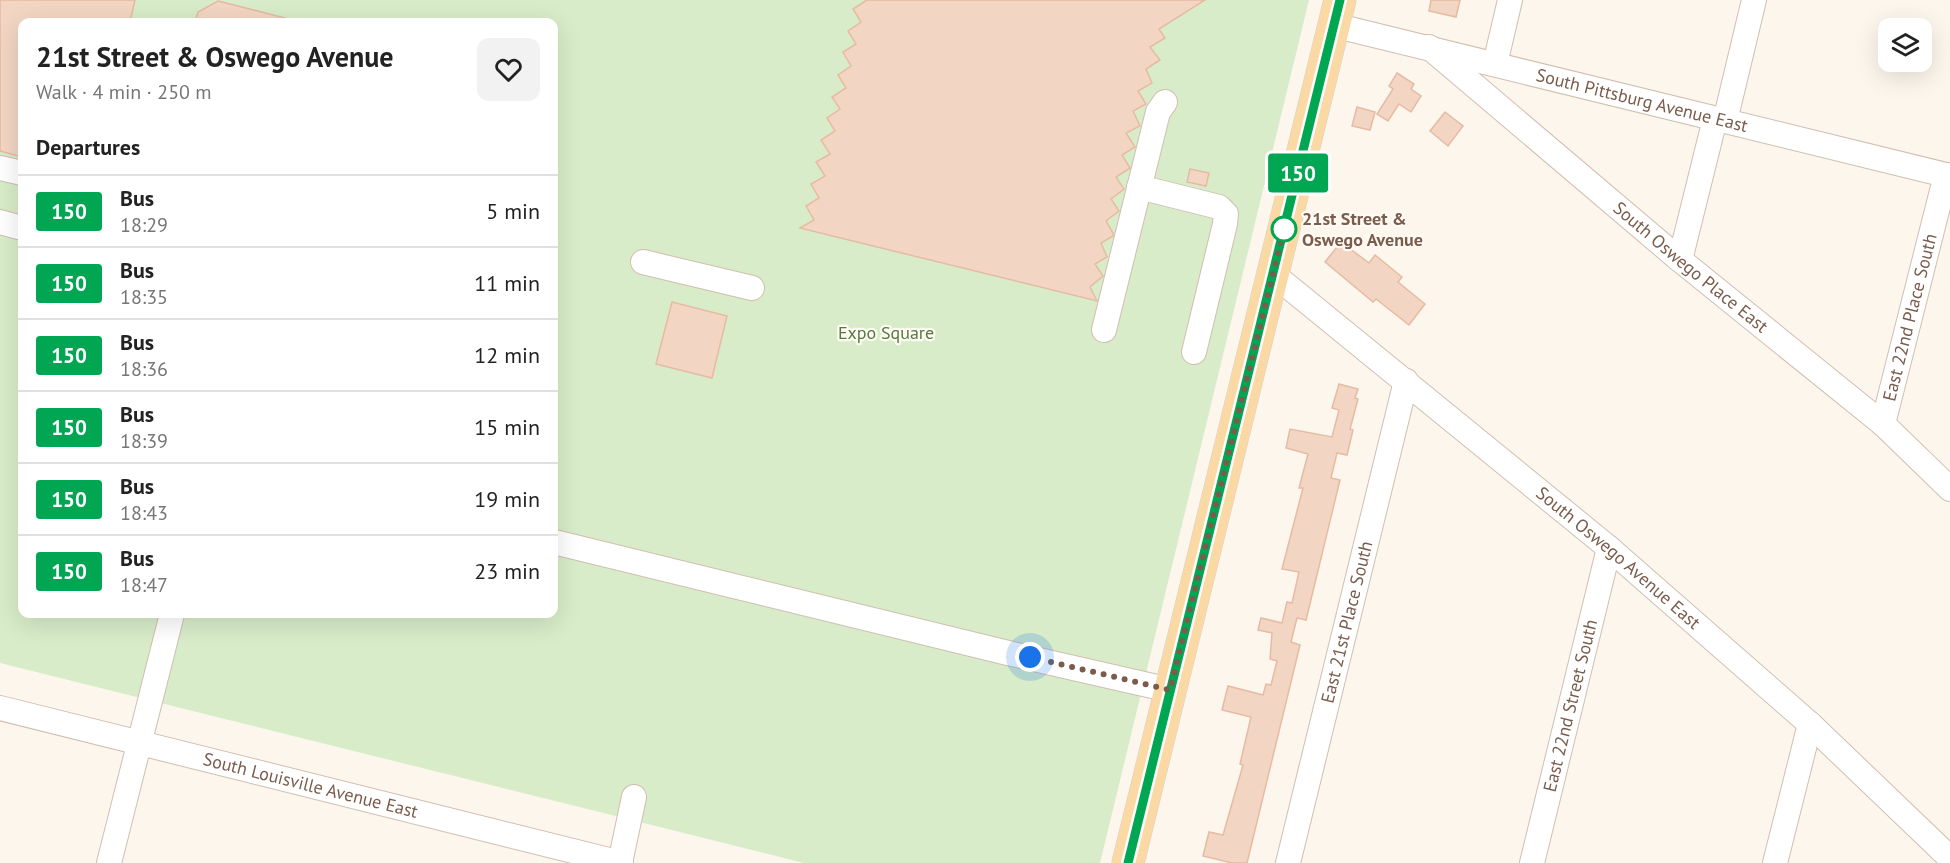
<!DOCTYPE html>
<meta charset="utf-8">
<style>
:root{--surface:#fff;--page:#f2f2f2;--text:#222;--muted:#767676;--line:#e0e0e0}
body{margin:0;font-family:"PT Sans",sans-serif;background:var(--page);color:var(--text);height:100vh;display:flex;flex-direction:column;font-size:22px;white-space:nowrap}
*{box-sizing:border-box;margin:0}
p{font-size:20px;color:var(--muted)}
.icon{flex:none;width:33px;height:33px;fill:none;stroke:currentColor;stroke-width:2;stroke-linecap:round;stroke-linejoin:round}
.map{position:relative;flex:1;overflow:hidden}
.sheet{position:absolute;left:18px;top:18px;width:540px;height:600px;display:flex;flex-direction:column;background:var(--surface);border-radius:12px;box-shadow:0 6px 24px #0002}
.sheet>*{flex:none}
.badge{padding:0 12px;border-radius:4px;font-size:21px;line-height:39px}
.fabs{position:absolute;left:1878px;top:18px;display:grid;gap:12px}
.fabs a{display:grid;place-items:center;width:54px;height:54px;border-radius:12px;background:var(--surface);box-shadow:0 6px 24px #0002;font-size:30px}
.you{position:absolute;width:30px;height:30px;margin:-15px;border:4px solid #fff;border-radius:50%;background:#1a73e8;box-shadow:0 0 0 9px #1a73e833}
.map>.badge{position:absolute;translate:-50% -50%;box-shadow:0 0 0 3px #fff}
h2{padding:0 18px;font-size:22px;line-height:54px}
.round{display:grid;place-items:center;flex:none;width:63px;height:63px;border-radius:12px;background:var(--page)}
.headline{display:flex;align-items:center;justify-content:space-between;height:102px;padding:0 18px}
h1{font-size:28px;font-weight:600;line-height:45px}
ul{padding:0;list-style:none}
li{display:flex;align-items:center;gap:18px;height:72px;padding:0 18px;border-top:2px solid var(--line)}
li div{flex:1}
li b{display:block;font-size:22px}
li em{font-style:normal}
li .badge{min-width:66px;font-weight:700;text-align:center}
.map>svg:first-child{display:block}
.green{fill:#d8ecc9;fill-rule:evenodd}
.building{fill:#f3d5c3;stroke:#e6bba3;stroke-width:1.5}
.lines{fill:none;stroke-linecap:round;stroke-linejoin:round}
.minor-casing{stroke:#d1beb0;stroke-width:26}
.major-casing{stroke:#dad1cd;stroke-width:33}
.minor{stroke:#fff;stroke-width:24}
.major{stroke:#fbd9a5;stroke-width:32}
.line-casing{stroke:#fff;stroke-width:14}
.line{stroke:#00a651;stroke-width:9}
.walk{stroke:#7a5c4d;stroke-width:6;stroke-dasharray:0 10.8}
.stop-dot{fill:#fff;stroke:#00a651;stroke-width:3}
.labels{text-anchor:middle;stroke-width:4.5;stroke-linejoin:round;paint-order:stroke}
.street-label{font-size:18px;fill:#7a5c4d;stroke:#fffaf3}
.stop-label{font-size:18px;font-weight:bold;fill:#7a5c4d;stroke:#fffaf3;text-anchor:start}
.park-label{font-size:18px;fill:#537a41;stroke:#fffaf3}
</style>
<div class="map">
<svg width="1950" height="863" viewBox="0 0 1950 863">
<rect width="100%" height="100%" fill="#fdf6ec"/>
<path class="green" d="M 0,0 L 1309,0 L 1100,863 L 804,863 L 0,663 ZM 22,22 L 554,22 L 554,614 L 22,614 Z"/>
<g class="building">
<polygon points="0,0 135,0 130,22 22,22 22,157 0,151"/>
<polygon points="867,0 1205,0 1159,29 1165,38 1150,47 1160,60 1146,69 1152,83 1138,91 1146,104 1133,111 1140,126 1126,133 1135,147 1122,155 1130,168 1116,177 1124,189 1111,199 1119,211 1106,221 1113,233 1113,236 1101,243 1107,257 1095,264 1103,276 1090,287 1097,301 800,228 814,220 806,206 819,198 811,184 825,176 816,162 830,154 821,140 835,131 827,118 840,109 832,97 846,88 838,75 851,66 843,52 856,44 848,31 861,22 853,9"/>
<polygon points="1431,0 1460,0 1456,17 1429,11"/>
<polygon points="218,1 285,18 284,22 195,22 198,12"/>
<polygon points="1397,73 1414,84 1411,89 1421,96 1411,112 1399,104 1388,121 1377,114 1393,89 1389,86"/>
<polygon points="1357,107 1375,112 1370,130 1352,126"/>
<polygon points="1445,112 1463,126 1448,146 1430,131"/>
<polygon points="1190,169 1209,173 1206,186 1187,182"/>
<polygon points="1341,242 1369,263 1375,255 1402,277 1398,282 1425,304 1409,325 1376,299 1373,302 1325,262"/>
<polygon points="672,302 727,316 712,378 656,364"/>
<polygon points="1339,384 1358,389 1355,398 1358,399 1350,429 1353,430 1347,455 1337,453 1331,478 1340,480 1306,620 1297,618 1291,642 1300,645 1247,863 1232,863 1203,856 1209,832 1223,835 1243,765 1240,764 1251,717 1222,710 1228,686 1263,695 1266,684 1271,685 1277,661 1270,659 1272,633 1258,630 1261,618 1282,623 1287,602 1292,603 1299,572 1282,569 1303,488 1299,488 1308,454 1286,448 1290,429 1332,437 1339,410 1332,408"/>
</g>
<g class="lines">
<g class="minor-casing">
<g id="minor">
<path id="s1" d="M 1333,25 L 1950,176"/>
<path id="s2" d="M 1429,47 L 1680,260 L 1883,424 L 1950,489"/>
<polyline points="1495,64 1510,0"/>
<polyline points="1725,121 1754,0"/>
<polyline points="0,168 22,173"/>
<polyline points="1139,187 1219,207 1226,214 1225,224 1194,352"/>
<polyline points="0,222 22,228"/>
<polyline points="1680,260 1715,119"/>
<polyline points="643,262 752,288"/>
<path id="s3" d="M 1273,274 L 1609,548 L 1810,724 L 1950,858"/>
<polyline points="1104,330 1158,112 1165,102"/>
<path id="s4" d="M 1883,424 L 1946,175"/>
<polyline points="554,542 1008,653 1170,690"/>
<path id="s5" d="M 0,708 L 621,863"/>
<polyline points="109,863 172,614"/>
<polyline points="620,863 634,797"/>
<path id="s6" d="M 1288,863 L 1406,381"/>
<path id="s7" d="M 1532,863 L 1609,548"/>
<polyline points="1775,863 1810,724"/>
</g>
</g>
<g class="major-casing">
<polyline id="major" points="1128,863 1340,0"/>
</g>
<use href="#minor" class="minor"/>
<use href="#major" class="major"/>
</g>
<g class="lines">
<g class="line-casing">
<polyline id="line" points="1128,863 1340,0"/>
</g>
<use href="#line" class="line"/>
<polyline class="walk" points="1030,657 1170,690 1284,229"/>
</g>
<circle class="stop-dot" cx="1284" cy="229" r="12"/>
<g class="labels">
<g class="street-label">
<text dy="6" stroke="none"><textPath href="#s1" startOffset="318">South Pittsburg Avenue East</textPath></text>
<text dy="6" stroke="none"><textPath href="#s2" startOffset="342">South Oswego Place East</textPath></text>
<text dy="6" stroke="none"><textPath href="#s4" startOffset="110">East 22nd Place South</textPath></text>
<text dy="6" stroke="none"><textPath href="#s3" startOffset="447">South Oswego Avenue East</textPath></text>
<text dy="6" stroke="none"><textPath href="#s6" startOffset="248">East 21st Place South</textPath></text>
<text dy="6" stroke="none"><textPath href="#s7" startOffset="162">East 22nd Street South</textPath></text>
<text dy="6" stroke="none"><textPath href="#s5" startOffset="320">South Louisville Avenue East</textPath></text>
</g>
<g class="stop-label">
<text x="1302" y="225">21st Street &amp;<tspan x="1302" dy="21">Oswego Avenue</tspan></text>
</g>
<g class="park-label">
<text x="886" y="339">Expo Square</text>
</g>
</g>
</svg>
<div class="fabs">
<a><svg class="icon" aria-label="layers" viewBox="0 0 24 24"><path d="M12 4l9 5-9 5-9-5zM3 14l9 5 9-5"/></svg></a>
</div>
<div class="you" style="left:1030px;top:657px"></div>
<b class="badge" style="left:1298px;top:173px;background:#00a651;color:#fff">150</b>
<section class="sheet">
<div class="headline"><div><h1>21st Street &amp; Oswego Avenue</h1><p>Walk · 4 min · 250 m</p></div><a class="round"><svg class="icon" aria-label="heart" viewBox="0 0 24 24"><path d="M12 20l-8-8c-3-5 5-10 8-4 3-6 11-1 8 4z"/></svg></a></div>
<h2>Departures</h2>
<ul>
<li><span class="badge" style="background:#00a651;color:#fff">150</span><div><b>Bus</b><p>18:29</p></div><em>5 min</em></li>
<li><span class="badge" style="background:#00a651;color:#fff">150</span><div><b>Bus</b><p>18:35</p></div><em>11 min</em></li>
<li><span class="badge" style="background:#00a651;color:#fff">150</span><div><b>Bus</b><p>18:36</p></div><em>12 min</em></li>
<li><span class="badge" style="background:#00a651;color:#fff">150</span><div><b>Bus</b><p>18:39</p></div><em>15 min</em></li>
<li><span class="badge" style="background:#00a651;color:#fff">150</span><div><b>Bus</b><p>18:43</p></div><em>19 min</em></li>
<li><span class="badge" style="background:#00a651;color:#fff">150</span><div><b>Bus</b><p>18:47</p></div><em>23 min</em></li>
</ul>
</section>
</div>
